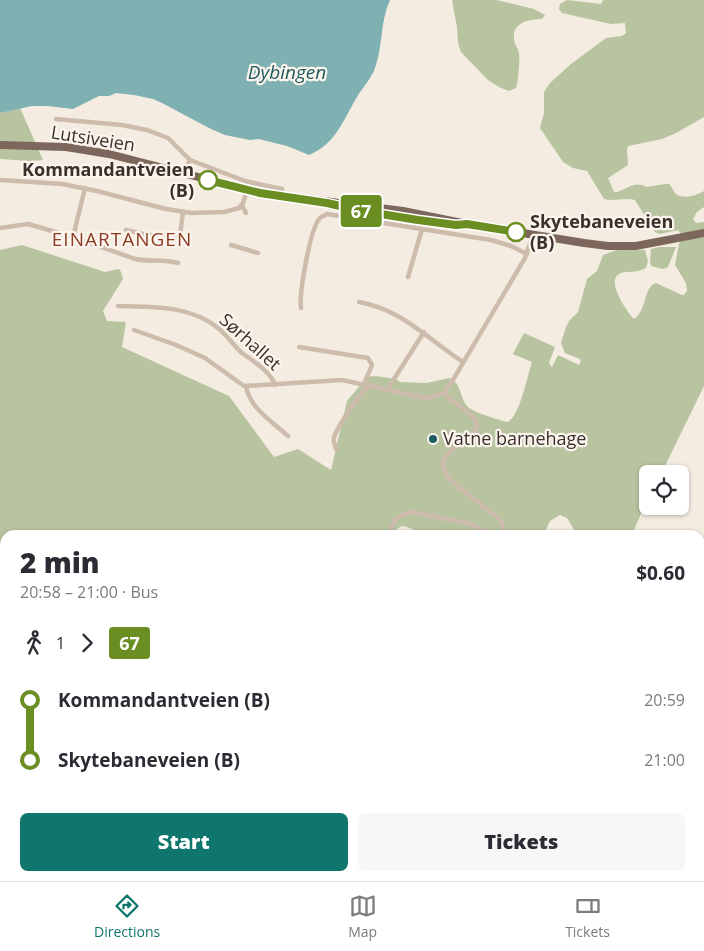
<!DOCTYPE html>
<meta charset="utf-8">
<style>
:root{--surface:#fff;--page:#f7f7f7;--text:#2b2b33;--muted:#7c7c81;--line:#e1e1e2;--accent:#0f766e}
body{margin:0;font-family:"Open Sans",sans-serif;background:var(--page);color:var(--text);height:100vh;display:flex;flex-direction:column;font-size:19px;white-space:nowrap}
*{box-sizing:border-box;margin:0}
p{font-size:16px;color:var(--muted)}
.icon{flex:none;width:28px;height:28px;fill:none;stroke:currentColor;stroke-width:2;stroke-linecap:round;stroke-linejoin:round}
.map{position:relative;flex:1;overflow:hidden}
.sheet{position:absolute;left:0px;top:530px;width:705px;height:351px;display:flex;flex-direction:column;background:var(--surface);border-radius:15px 15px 0 0;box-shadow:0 1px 4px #0004}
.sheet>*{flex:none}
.badge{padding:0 10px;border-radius:4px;font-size:18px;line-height:32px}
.tools{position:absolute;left:639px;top:465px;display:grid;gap:10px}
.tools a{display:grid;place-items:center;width:50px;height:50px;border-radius:8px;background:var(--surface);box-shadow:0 1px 4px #0004;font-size:25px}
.map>.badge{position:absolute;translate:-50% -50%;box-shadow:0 0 0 2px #fff}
.legs{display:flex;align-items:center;gap:8px;height:55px;padding:0 20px;font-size:16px}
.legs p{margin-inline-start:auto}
.head{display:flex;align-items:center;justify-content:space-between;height:85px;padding:0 20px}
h1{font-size:28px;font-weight:800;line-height:38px}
.primary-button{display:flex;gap:10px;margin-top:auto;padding:10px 20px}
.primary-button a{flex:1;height:58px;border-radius:8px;background:var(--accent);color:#fff;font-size:20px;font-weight:800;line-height:58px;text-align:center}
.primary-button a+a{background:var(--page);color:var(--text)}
ul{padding:0 20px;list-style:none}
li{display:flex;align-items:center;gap:18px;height:60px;font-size:19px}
li i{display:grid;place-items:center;width:8px;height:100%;margin:0 6px;background:currentColor}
li i::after{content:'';width:12px;height:12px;margin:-6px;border:4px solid;border-radius:50%;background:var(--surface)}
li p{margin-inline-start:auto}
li:first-child i{background:linear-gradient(#0000 50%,currentColor 0)}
li:last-child i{background:linear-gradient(currentColor 50%,#0000 0)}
.tab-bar{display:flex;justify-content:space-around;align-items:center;height:70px;border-top:1px solid var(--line);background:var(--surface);font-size:14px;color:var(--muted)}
.tab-bar a{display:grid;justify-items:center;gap:2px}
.tab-bar .current{color:var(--accent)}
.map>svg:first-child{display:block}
.green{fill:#b8c4a0}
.water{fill:#7fb0b2}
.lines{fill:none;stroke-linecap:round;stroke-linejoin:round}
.stream{stroke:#7fb0b2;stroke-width:1}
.minor{stroke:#cdbbac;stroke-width:4.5}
.primary{stroke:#7d675c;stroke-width:8}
.line-1-casing{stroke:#fff;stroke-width:11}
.line-1{stroke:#6b8e23;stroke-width:8}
.stop-1-dot{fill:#fff;stroke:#6b8e23;stroke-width:2.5}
.poi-dot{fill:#1f5a5e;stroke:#fbf5ee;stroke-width:2}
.labels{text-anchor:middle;stroke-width:4.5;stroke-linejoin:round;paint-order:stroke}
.street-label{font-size:18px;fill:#3b302b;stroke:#fbf5ee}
.stop-label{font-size:18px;font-weight:bold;fill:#3b302b;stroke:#fbf5ee;text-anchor:end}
.poi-label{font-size:18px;fill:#3b302b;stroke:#fbf5ee;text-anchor:start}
.water-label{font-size:19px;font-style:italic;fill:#1f5a5e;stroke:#fbf5ee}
.neighbourhood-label{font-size:19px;letter-spacing:1px;fill:#8c3b22;stroke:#fbf5ee}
</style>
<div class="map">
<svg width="704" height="881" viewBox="0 0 704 881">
<rect width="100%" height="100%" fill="#f4ebe1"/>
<g class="green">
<path d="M 452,0 L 496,0 L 534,9 L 545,15 L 542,19 C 531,19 512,22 514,38 C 514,44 518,48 519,53 C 520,58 518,83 516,88 L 509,91 L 499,87 L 488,80 L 461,52 L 458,43 L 457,27 Z"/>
<path d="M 567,0 L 601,4 L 603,0 L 704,0 L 704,117 L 676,133 L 662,139 L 628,146 L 627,150 L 628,165 L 608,178 L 614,192 L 617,192 C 626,189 636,180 646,187 L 665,184 L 669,184 C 672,187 674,192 676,194 C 684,200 697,195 704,191 L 704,207 L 697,212 L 693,219 L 696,223 L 704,222 L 704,386 L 661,474 L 648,474 L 647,500 L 634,530 L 634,535 L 577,535 L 567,518 L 560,515 L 550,521 L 543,535 L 425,535 L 407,527 L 402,526 L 387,535 L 5,535 L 5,876 L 103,876 L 105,881 L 0,881 L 0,250 L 22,245 L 105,272 L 119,269 L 121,272 L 123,279 L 103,311 L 107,321 L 126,322 L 122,347 L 229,396 L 274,457 L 298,449 L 331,470 L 347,401 L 367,377 L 375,376 L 396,379 L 400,382 L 427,383 L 449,378 C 462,382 459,398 468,407 C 473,412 501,421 508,422 C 520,415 527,377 532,362 L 513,354 L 524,333 L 555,347 L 549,363 L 552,367 L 558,355 L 579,365 L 581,361 L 580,359 L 565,353 L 561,343 L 566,327 L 569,321 L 578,312 L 587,279 L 597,271 L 603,255 L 617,250 L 645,250 L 648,261 L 646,268 C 635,274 626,270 619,274 C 606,281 627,312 634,319 C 647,311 643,287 656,283 L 682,295 L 684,295 L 687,291 L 686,283 L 675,265 L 681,234 L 678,230 L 660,234 L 655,232 L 635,200 C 624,197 614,202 604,199 L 587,171 L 573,168 L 563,162 L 540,128 L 544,113 L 544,92 L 550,83 L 571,64 L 606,38 L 622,36 L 626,33 L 625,23 L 611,24 L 562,13 L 559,9 L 560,4 Z"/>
<polygon points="20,108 43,160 30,161 0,159 0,113"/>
<polygon points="660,247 676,247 668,267 663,269 651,266 650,260 651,249"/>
<polygon points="704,683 704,724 700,715 700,685"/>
<polygon points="704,724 704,867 700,866 700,729"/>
<polygon points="178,876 327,876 330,881 180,881"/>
<polygon points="349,876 687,876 686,881 347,881"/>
</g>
<path class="water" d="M 0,0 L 390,0 C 380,22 383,45 375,68 C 371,79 363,87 357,97 C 343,120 336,144 309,155 L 287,146 L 259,139 L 250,140 L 225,135 L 211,129 L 162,103 L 153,99 L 134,95 L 116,93 L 109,96 L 99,96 L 73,109 L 48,106 L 32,106 L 0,113 Z"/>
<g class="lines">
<polyline class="stream" points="700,740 704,739"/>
<g class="minor">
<polyline points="56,119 122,125 147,130 168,138 190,160 245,181 282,189"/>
<polyline points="184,173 190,160"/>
<polyline points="0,180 62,184 97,191 166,209 191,213 224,212 239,208 243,203 247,190"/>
<polyline points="242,205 246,213"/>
<path d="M 0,228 L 28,224 L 73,237 L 135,259 C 149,262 164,259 178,263"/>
<polyline points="126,230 147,235 180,235 183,212"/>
<polyline points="73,237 85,188"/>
<polyline points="231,245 258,253"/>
<polyline points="408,277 422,229"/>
<path d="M 359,302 C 401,309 429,340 463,362"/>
<path d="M 118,306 C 153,307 189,305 218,328 C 227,335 233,345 242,353 C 253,361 270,371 275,385"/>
<path d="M 301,308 C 299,294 310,228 320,218 C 322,216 324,216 327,214 L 491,240 L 511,246 L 527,254"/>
<polyline points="134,330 176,345 205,358 244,386 342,380 425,398 439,395 444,393 450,385 525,258 533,235"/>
<polyline points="299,347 368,358 372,365 364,384"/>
<path d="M 246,386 C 249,408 273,422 288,436"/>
<polyline points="387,390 424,332"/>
<path d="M 444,393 C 454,405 472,410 477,425 C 474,446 435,447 445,472 C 451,485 488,508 500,520 C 504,526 504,531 498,535"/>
<path d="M 336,449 C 335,445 333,441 334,437 C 338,426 360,393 370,385"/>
<path d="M 389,535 C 390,522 399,514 412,512 L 471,524 L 492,535"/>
<polyline points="700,619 704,614"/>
</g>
<g class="primary">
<polyline points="0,145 66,147 109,154 260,193 403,211 467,224 584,243 608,246 636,246 704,233"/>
<polyline points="344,207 438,223"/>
</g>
</g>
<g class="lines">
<g class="line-1-casing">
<polyline id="line-1" points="208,180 260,193 327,203 362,211 418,220 456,225 467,224 516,232"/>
</g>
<use href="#line-1" class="line-1"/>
</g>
<g class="stop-1-dot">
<circle cx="208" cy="180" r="9"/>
<circle cx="516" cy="232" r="9"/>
</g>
<circle class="poi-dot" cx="433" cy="439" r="5"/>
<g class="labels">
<g class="street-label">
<text transform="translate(93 139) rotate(9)" y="6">Lutsiveien</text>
<text transform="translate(250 342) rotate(42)" y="6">Sørhallet</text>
</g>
<g class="stop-label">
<text x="194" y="176">Kommandantveien<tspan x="194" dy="21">(B)</tspan></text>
<text x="530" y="228" text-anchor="start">Skytebaneveien<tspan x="530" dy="21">(B)</tspan></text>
</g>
<g class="poi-label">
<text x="443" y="445">Vatne barnehage</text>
</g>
<g class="water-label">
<text x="287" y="79">Dybingen</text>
</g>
<g class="neighbourhood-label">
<text x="122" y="246">EINARTANGEN</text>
</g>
</g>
</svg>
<div class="tools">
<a><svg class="icon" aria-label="locate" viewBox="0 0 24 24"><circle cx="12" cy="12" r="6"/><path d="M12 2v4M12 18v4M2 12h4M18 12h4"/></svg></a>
</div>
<b class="badge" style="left:361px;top:211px;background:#6b8e23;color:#fff">67</b>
<section class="sheet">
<div class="head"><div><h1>2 min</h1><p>20:58 – 21:00 · Bus</p></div><b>$0.60</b></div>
<div class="legs"><svg class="icon" aria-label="walk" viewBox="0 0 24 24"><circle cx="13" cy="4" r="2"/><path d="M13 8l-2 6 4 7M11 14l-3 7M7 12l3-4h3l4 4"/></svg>1<svg class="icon" aria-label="forward" viewBox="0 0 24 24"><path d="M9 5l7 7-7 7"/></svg><b class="badge" style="background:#6b8e23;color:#fff">67</b></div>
<ul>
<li><i style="color:#6b8e23"></i><b>Kommandantveien (B)</b><p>20:59</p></li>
<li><i style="color:#6b8e23"></i><b>Skytebaneveien (B)</b><p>21:00</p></li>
</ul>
<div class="primary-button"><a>Start</a><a>Tickets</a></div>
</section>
</div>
<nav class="tab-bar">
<a class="current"><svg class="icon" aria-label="directions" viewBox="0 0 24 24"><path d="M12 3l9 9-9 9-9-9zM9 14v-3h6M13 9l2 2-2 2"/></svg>Directions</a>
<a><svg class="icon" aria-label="map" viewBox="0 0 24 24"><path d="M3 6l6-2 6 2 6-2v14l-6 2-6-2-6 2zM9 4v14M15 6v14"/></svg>Map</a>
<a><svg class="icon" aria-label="tickets" viewBox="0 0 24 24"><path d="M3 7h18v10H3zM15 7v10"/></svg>Tickets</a>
</nav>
